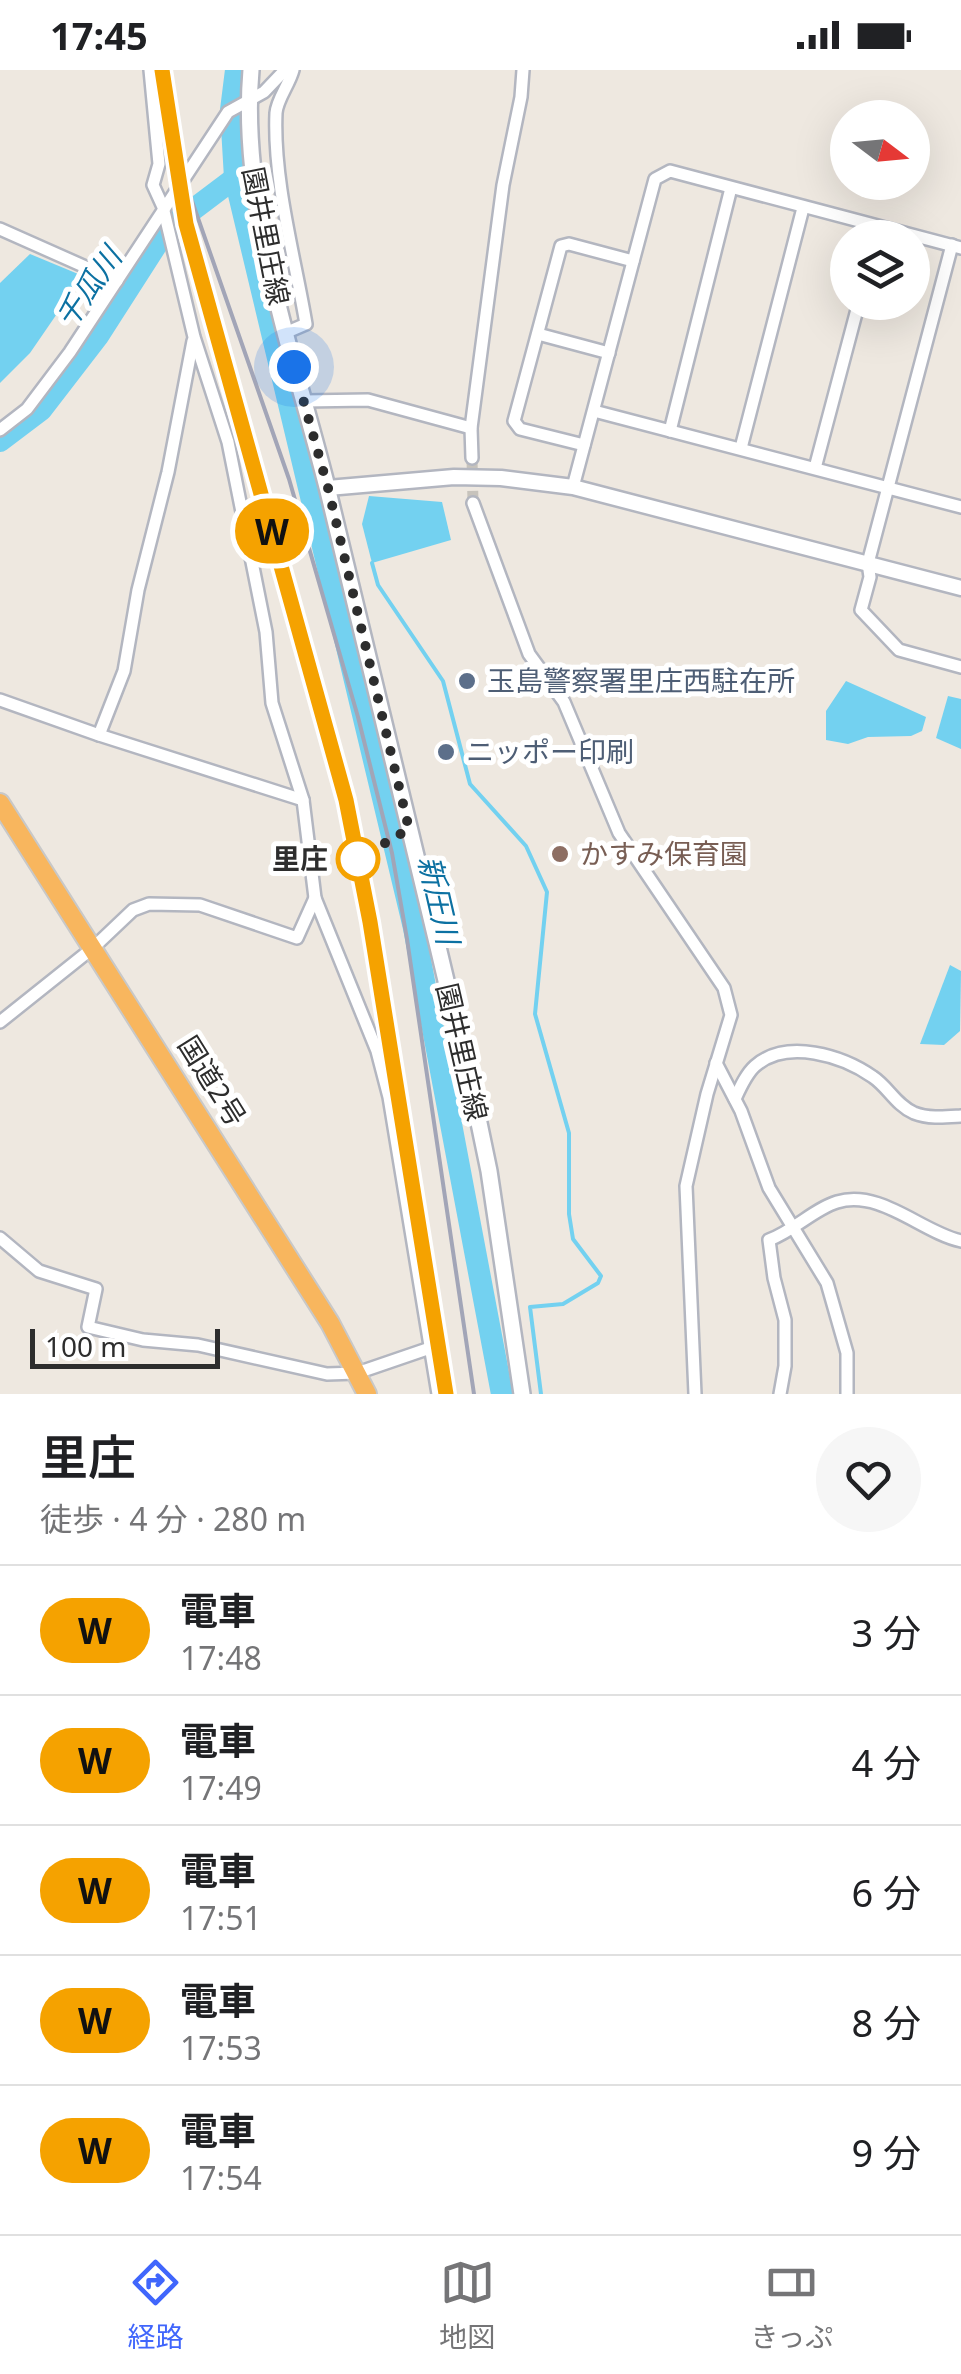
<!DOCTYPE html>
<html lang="ja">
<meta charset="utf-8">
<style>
:root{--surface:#fff;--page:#f6f6f6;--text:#202124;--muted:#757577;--line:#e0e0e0;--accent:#4066fc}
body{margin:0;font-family:"Noto Sans","Noto Sans JP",sans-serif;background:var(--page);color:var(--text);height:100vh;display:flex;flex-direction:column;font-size:38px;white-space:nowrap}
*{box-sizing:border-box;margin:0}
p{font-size:32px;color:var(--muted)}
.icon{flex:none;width:55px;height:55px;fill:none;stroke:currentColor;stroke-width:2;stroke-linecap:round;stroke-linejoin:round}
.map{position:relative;height:1324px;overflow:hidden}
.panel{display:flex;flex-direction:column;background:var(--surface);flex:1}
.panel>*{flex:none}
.badge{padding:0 20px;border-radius:32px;font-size:35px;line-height:65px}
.needle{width:65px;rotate:106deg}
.tools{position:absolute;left:830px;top:30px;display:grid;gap:20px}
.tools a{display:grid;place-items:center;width:100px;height:100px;border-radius:50%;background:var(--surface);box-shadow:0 10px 40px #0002;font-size:50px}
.scale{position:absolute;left:30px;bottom:25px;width:190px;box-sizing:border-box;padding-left:10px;border:5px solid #2d2d2d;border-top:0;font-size:28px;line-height:35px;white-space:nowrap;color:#2d2d2d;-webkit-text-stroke:8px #fff;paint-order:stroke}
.you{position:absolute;width:50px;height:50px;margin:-25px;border:8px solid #fff;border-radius:50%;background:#1a73e8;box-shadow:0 0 0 15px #1a73e833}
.map>.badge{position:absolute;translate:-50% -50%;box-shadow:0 0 0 5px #fff}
.round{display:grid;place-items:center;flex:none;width:105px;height:105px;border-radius:52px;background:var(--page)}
.headline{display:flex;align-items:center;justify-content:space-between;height:170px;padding:0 40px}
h1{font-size:48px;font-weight:600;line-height:75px}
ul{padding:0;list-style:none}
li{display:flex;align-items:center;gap:30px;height:130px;padding:0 40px;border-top:2px solid var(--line)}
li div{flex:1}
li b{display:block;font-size:38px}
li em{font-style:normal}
li .badge{min-width:110px;font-weight:700;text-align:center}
.status{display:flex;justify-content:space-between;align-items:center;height:70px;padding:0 50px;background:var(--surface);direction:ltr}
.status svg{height:28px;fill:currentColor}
.tabs{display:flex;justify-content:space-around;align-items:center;height:140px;border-top:2px solid var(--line);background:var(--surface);font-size:28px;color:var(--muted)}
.tabs a{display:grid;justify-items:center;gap:5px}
.tabs .active{color:var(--accent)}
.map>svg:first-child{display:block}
.water{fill:#73d1f0}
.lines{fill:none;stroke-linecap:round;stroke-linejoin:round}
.stream{stroke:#73d1f0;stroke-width:4}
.river{stroke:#73d1f0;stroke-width:22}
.minor-tunnel{stroke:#c7c3bc;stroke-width:11;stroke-dasharray:11 5.5;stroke-linecap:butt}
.minor-casing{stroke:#b3b6c0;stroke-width:16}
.tertiary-casing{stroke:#b3b6c0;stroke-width:19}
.secondary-casing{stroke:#b3b6c0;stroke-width:20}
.trunk-casing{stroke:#c8c8c8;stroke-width:22}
.minor{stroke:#fff;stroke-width:11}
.tertiary{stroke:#fff;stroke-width:14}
.secondary{stroke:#fff;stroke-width:15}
.trunk{stroke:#f8b65e;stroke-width:18}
.rail{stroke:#a2a5b7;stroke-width:4}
.line-casing{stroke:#fff;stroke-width:22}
.line{stroke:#f5a200;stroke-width:15}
.walk{stroke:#2d2d2d;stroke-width:10;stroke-dasharray:0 18}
.service-dot{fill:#5c6f8a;stroke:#fff;stroke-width:4}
.education-dot{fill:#8d6e63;stroke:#fff;stroke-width:4}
.stop-dot{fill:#fff;stroke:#f5a200;stroke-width:5}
.labels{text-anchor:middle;stroke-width:10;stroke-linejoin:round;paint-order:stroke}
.street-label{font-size:28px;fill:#2d2d2d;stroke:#fff}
.service-label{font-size:28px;fill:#4e5e75;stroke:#fff;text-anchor:start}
.education-label{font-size:28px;fill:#785e54;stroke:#fff;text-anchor:start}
.stop-label{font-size:28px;font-weight:bold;fill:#2d2d2d;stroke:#fff;text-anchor:end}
.water-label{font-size:30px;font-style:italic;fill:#0c71a2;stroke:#fff}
</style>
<div class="status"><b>17:45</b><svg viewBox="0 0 49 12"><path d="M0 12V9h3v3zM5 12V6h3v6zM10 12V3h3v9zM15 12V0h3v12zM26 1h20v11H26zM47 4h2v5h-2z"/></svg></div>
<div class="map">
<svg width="961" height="1324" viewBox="0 0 961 1324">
<rect width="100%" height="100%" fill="#eee8e0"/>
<g class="water">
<polygon points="30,184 83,206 30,283 0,313 0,213"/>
<polygon points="369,426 442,432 451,470 372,493 362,454"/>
<polygon points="846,611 926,647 922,661 911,666 868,667 848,674 826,670 826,641"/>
<polygon points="948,626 961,629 961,679 936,668"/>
<polygon points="950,895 961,901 960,961 944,975 920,974"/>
</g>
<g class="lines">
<polyline class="stream" points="372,493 378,515 443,611 470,714 526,776 547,822 535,944 569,1063 569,1144 573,1169 601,1206 598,1213 563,1234 530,1237 541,1324"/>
<g class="river">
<polyline points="236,0 231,40 235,108 414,858 502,1324"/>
<polyline points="0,371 41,340 98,266 166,160 235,108"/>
</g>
<polyline class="minor-tunnel" points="472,388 473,433"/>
<g class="minor-casing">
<g id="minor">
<polyline points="150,0 159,94 153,115 163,137 194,267 228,372 266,562 272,633 303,730 315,828 377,981 389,1027 438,1324"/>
<polyline points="0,159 117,211"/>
<polyline points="952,175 868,493 870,507 861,540 899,580 961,597"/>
<path d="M 285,263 L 306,254 C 295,188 273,111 276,43 C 277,29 289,15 293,0"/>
<polyline points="538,264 609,283"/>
<polyline points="304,331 368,330 471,358"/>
<polyline points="594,341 961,437"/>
<polyline points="0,360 27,339 70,282 228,42 264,22 285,0"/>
<polyline points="670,361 731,118"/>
<polyline points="584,375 520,359 514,351 561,176 569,174 633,191"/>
<polyline points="741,378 803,138"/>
<polyline points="472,388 471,358 503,115 521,27 523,0"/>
<polyline points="815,398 859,232"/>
<polyline points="573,417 655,109 670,101 961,178"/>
<polyline points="473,433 529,584 564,632 619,763 724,918 731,945 707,1024 686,1116 695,1324"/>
<polyline points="0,630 99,665 303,730"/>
<polyline points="99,665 124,601 138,520 168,402 193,271"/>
<polyline points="0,952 94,877 133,840 149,834 200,835 297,868 315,828"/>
<polyline points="716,993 741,1041 769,1118 827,1213 847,1283 847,1324"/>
<path d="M 735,1029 C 740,1018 746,1004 755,996 C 787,968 843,986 873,1007 C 888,1017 896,1035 914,1043 C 929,1049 946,1047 961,1046"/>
<polyline points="0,1168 39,1201 96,1219 88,1257 143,1270 198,1275 327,1304 357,1303 430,1278"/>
<path d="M 780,1324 L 785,1296 L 785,1250 L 774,1208 L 769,1170 C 795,1160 814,1139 837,1132 C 881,1119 921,1162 961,1171"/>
</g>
</g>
<g class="tertiary-casing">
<polyline id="tertiary" points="328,418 454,407 501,408 573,417 961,518"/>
</g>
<g class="secondary-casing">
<path id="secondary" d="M 251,0 C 239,137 295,289 328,421 C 378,622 425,823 473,1024 L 489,1101 L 522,1324"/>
</g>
<g class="trunk-casing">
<polyline id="trunk" points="0,733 330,1253 367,1324"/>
</g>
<use href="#minor" class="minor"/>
<use href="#tertiary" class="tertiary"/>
<use href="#secondary" class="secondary"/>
<use href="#trunk" class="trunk"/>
<g class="rail">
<polyline points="170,0 184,108 289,409 358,647 392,783 407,869 474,1324"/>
<polyline points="198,193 346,730 370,852 446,1324"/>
</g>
</g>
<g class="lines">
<g class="line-casing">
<polyline id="line" points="162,0 186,154 346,730 370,852 446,1324"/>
</g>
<use href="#line" class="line"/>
<polyline class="walk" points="294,297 328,418 409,759 358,789"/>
</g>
<g class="service-dot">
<circle cx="467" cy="611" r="10"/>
<circle cx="446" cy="682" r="10"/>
</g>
<circle class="education-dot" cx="560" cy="784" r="10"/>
<circle class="stop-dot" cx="358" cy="789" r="20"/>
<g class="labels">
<g class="street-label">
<text transform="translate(266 166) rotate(79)" y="10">園井里庄線</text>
<text transform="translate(462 982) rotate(77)" y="10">園井里庄線</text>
<text transform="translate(212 1011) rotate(58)" y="10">国道2号</text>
</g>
<g class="service-label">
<text x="487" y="621">玉島警察署里庄西駐在所</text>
<text x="466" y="692">ニッポー印刷</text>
</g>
<g class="education-label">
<text x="580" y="794">かすみ保育園</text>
</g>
<g class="stop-label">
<text x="328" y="799">里庄</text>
</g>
<g class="water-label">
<text transform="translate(89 218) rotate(-55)" y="10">千瓜川</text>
<text transform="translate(438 830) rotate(77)" y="10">新圧川</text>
</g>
</g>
</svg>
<div class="tools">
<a><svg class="needle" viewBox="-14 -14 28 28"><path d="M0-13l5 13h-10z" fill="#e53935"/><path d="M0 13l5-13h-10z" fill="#757577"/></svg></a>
<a><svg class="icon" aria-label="layers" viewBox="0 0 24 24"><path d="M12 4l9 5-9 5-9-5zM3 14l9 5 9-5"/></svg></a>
</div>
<div class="scale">100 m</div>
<div class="you" style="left:294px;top:297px"></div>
<b class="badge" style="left:272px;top:461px;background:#f5a200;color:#111">W</b>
</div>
<section class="panel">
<div class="headline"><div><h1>里庄</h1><p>徒歩 · 4 分 · 280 m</p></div><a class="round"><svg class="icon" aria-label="heart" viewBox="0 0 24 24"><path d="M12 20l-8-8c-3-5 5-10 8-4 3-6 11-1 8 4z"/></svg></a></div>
<ul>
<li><span class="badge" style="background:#f5a200;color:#111">W</span><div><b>電車</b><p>17:48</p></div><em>3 分</em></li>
<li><span class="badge" style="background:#f5a200;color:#111">W</span><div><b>電車</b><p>17:49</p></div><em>4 分</em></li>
<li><span class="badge" style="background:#f5a200;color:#111">W</span><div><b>電車</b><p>17:51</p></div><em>6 分</em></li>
<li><span class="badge" style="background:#f5a200;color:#111">W</span><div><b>電車</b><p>17:53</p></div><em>8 分</em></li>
<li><span class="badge" style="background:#f5a200;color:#111">W</span><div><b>電車</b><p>17:54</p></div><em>9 分</em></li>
</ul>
</section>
<nav class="tabs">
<a class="active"><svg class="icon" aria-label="directions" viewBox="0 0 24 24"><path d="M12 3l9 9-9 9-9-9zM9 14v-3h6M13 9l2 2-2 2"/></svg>経路</a>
<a><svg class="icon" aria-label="map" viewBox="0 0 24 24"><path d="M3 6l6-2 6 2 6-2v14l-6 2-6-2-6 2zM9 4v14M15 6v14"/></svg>地図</a>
<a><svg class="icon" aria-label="tickets" viewBox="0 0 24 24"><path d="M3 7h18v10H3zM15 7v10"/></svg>きっぷ</a>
</nav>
